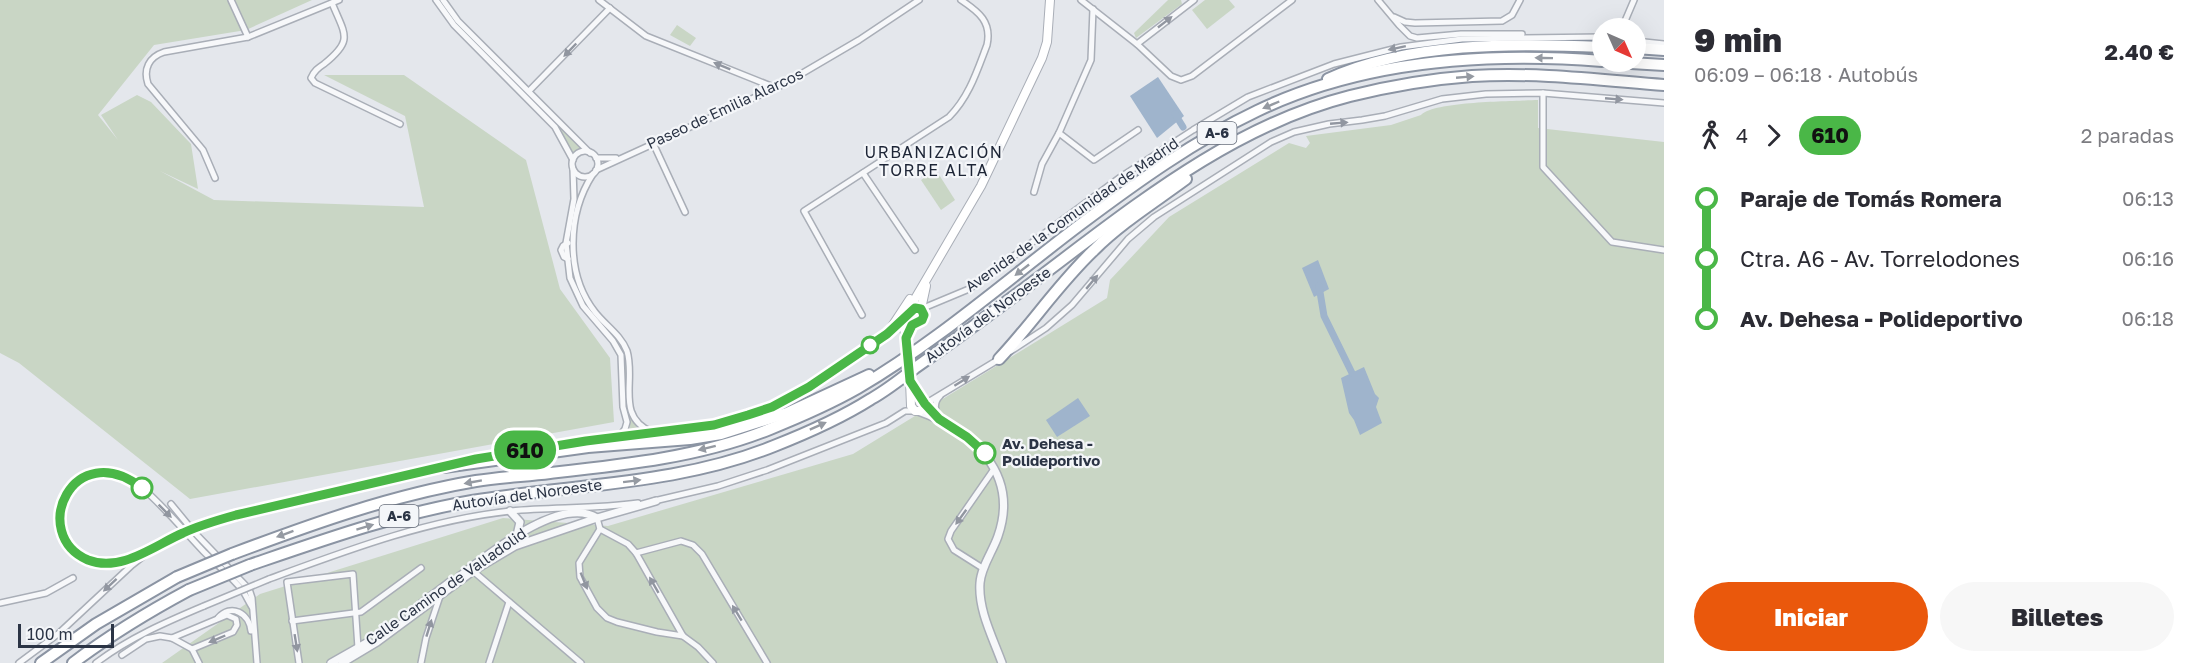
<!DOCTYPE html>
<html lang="es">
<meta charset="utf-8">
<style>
:root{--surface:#fff;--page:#f7f7f7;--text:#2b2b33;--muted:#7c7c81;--accent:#ea580c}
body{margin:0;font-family:"Golos Text",sans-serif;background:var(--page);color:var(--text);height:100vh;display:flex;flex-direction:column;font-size:22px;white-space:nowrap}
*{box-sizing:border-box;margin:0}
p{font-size:20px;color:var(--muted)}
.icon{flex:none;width:33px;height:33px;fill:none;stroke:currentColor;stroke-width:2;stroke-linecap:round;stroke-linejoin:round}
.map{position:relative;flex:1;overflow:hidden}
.panel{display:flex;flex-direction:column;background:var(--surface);width:540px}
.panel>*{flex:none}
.badge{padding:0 12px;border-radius:20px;font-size:21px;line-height:39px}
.needle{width:39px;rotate:135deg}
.tools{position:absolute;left:1592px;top:18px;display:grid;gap:12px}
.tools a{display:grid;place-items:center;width:54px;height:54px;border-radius:50%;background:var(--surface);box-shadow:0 6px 24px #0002;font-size:30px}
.scale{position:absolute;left:18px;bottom:15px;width:96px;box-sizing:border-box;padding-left:6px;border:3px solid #2b3445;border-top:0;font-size:16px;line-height:21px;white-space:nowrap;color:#2b3445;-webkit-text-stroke:4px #f4f6f9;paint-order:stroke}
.map>.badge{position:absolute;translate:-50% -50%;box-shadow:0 0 0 3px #fff}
.legs{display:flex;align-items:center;gap:9px;height:66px;padding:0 30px;font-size:20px}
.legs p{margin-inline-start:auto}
.overview{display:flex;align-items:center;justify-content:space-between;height:102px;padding:0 30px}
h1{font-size:33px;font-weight:800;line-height:45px}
.primary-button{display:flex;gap:12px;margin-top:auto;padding:12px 30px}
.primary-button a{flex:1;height:69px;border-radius:36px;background:var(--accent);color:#fff;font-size:24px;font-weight:800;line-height:69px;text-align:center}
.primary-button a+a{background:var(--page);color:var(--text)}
ul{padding:0 30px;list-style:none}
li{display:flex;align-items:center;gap:21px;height:60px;font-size:22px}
li i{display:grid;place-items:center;width:9px;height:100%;margin:0 8px;background:currentColor}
li i::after{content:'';width:15px;height:15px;margin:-8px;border:4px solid;border-radius:50%;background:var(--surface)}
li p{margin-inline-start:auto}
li:first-child i{background:linear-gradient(#0000 50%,currentColor 0)}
li:last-child i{background:linear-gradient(currentColor 50%,#0000 0)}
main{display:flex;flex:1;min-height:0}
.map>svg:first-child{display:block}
.green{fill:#c9d6c5}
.water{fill:#9fb4cc}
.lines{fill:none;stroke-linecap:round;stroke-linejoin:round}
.canal{stroke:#9fb4cc;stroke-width:7}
.minor-casing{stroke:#a9aeb7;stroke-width:8}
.tertiary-casing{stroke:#a9aeb7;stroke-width:10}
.secondary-casing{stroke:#a9aeb7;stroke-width:10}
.motorway-casing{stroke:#8b94a3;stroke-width:14}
.minor{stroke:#f7f8fa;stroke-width:5}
.tertiary{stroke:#f7f8fa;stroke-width:7}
.secondary{stroke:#fff;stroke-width:8}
.motorway{stroke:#fff;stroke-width:10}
.minor-bridge-casing{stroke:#a9aeb7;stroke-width:8;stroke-linecap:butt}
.secondary-bridge-casing{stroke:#a9aeb7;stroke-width:10;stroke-linecap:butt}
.motorway-bridge-casing{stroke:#8b94a3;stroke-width:14;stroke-linecap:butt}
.minor-bridge{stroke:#f7f8fa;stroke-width:5}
.secondary-bridge{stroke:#fff;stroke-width:8}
.motorway-bridge{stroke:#fff;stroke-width:10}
.oneway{fill:#9196a0}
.oneway2{fill:#959aa2}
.line-1-casing{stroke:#fff;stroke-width:14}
.line-1{stroke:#4ab747;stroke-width:9}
.stop-1-dot{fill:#fff;stroke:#4ab747;stroke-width:3}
.labels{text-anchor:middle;stroke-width:4.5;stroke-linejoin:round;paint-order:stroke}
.shield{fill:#f4f6f9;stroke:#676e7b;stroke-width:1.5}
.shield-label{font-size:14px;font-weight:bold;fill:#2b3445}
.street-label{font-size:15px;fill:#2b3445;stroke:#f4f6f9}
.stop-label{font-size:15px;font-weight:bold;fill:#2b3445;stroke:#f4f6f9;text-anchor:start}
.neighbourhood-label{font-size:16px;letter-spacing:1.5px;fill:#1d2536;stroke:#f4f6f9}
</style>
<main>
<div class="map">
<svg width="1664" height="663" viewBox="0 0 1664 663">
<rect width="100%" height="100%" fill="#e4e7ec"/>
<g class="green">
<polygon points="0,0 312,0 246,30 154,45 98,115 118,140 101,115 137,95 151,102 191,144 198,189 160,171 214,200 424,207 405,116 324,75 404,75 526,160 560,289 610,358 614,422 190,499 19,363 0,353"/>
<polygon points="438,0 441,0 583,149 576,151 572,155 554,122 455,24"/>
<polygon points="1168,0 1181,0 1182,4 1136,38 1134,33"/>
<polygon points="1205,0 1229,0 1235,7 1207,29 1192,10"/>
<polygon points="677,25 696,38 690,46 670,35"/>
<path d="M 1538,100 L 1538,128 L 1664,142 L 1664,663 L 162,663 L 260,594 L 503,518 L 608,526 L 853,454 L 1107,298 L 1110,280 L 1169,217 L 1289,143 L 1306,148 L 1310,143 L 1306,136 L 1391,125 L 1421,115 C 1433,101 1517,101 1538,100 Z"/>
<polygon points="936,170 955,200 941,210 921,180"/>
<path d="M 571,260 C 576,271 577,285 583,295 C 593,316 617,329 625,351 C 633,377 618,408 640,431 L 628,433 L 630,426 L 624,394 L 623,354 L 616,340 L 592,316 L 585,305 L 573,278 L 570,262 Z"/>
</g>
<g class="water">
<polygon points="1158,77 1184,116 1157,138 1130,96"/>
<polygon points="1318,260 1329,289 1314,297 1302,268"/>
<polygon points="1364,367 1375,394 1379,398 1376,407 1382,423 1360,435 1354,420 1349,413 1341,378"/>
<polygon points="1078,398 1090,416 1057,437 1046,420"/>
</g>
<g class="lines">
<g class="canal">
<polyline points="1175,114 1183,127"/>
<polyline points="1319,286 1324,316 1352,373"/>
</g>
<g class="minor-casing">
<g id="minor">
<polyline points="231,0 248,37"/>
<polyline points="436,0 454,25 555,127 573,160"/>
<polyline points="443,0 458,21 590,153"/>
<polyline points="599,0 646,36 776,88"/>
<polyline points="1081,0 1137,44 1171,76 1181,80 1192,76 1292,0"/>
<polyline points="1378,0 1399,25 1410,36 1417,38 1461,34 1522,34"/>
<path d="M 332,3 C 345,35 354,40 324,64 C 318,68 314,71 311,78 L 315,83 L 400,124"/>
<polyline points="1394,17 1405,22 1415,23 1502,21 1512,15 1520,0"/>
<polyline points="1625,21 1634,0"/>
<polyline points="1635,41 1664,44"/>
<polyline points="1137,44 1194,0"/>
<polyline points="529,91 610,8"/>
<polyline points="1543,93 1543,167 1612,242 1664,250"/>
<polyline points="1059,133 1094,160 1138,130"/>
<polyline points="653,143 685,212"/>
<circle cx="585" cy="164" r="13"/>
<polyline points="596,158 616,158"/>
<polyline points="573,169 574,199 566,243 570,278 583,306 613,341 621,355 623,407 627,422 625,429 619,437"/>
<polyline points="596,170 784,84 859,40 919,0"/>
<polyline points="863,173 915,250"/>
<path d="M 593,174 C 567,214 565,274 595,312 C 605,325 621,335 627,351 C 636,381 615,416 652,432"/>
<path d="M 215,178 L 203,150 L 148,84 C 143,69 149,57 164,52 L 248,37 L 339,0"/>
<polyline points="1034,192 1042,164 1059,133 1091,60 1093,9"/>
<polyline points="568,243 563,246 561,250 564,257 568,259"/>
<polyline points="921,309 969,289 1122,176 1193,130 1248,97 1334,64 1401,47 1462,39 1602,37"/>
<path d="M 862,315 L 804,211 L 949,117 C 969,97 977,71 987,45 C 992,22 979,12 961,0"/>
<polyline points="1011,351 1046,328 1072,305 1128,239 1154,217 1271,142 1294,132 1329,124 1362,120 1385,116 1442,99 1486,94 1543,93 1664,103"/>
<polyline points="925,404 1001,358"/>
<path d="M 939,419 C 935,410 933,403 940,396"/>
<polyline points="518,451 713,425 748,415 793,396 888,333"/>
<polyline points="654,501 718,486 767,470 886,423 905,411 915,411"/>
<polyline points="171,504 194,532 249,589 252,598 257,663"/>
<polyline points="236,515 444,467"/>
<polyline points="597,518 600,529 579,563 580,577 597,608 607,618 617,622 657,632 683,636"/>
<polyline points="600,529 628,544 636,553 683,636 698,647 713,663"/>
<path d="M 155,548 C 139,554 124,562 107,563 C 40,564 50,461 112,472 C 122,474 132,480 140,486 C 164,506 183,530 204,552 C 217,565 232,577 243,591 C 246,596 249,602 252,607"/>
<polyline points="636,553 681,541 693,545 702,554 767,663"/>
<polyline points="984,569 954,550 948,539 951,531 994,469"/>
<polyline points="473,571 581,663"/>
<path d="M 269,579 C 348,550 427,520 511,511 C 553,507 596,509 638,503"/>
<polyline points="0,603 46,593 73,578"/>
<path d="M 218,618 C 231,603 249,613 251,631"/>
<polyline points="292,621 361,612 421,568"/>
<polyline points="172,638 227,615 236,619 237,625 233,632 192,649"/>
<polyline points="122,655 146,639 160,636 172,638 192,649 199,663"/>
<polyline points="19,663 58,634 132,565 146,554"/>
<path d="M 96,663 C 129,638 166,622 204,606"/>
<polyline points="299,663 287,582 353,574 358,648"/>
<polyline points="421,663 426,638 440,596"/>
<polyline points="489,663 509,602"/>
</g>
</g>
<g class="tertiary-casing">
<g id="tertiary">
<path d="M 918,411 C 972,430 1020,473 998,536 C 993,551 981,567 980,583 C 978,610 993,638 1002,663"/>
<polyline points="510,511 520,522 517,535"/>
<path d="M 460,576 C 489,554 560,495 597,518"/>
<polyline points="421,604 450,582"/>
<polyline points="331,663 368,642"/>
<polyline points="342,663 377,642 473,571 515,546 597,518 656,501"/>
</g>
</g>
<g class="secondary-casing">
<g id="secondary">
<polyline points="921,309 926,286"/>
<polyline points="887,334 910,299"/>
<polyline points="906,337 912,325 920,321 923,315 923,311 918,308 912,308 909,312"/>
<polyline points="906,338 904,329 912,304 981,186 1042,58 1047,42 1050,0"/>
<polygon points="910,381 925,401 925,406 920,411 915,411 911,406"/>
</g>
</g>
<g class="motorway-casing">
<g id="motorway">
<polyline points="1635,48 1664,50"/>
<polyline points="1614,62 1664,65"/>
<path d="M 1328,79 C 1408,42 1515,43 1602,47"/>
<path d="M 999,359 C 1032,324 1059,283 1094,250 C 1121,223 1155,202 1186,179"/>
<polyline points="444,467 588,447 690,439 721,434 787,413 869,375"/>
<path d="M 232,554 C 312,524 392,495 476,481 C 500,477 526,476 550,473 C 624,465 701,457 770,429 C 800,417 830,404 858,388 C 938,341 1008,279 1081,224 C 1137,182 1194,141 1257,111 C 1363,60 1487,52 1602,61"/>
<path d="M 250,565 C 323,540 396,514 472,501 C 573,484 678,485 774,446 C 807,433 841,418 871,399 C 887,390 901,379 915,368 C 968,331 1019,293 1070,254 C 1156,189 1244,123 1350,96 C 1390,86 1431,79 1472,76 C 1536,72 1600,80 1664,85"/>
<polyline points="41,663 96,624 177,577"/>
<path d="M 73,663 C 110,635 148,612 189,590"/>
</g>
</g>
<use href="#minor" class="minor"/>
<use href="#tertiary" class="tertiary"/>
<use href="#secondary" class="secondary"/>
<use href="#motorway" class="motorway"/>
<g class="minor-bridge-casing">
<g id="minor-bridge">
<polyline points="155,548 203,524 236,515"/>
<polyline points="204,606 269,579"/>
</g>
</g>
<g class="secondary-bridge-casing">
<polyline id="secondary-bridge" points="906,338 910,381"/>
</g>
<g class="motorway-bridge-casing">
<g id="motorway-bridge">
<polyline points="177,577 232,554"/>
<polyline points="189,590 250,565"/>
</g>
</g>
<use href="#minor-bridge" class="minor-bridge"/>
<use href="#secondary-bridge" class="secondary-bridge"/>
<use href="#motorway-bridge" class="motorway-bridge"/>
</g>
<defs><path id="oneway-solid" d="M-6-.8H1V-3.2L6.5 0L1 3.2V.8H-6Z" transform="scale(1.5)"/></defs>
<g class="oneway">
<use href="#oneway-solid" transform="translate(1165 22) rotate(-38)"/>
<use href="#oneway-solid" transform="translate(1397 48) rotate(168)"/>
<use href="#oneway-solid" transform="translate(570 50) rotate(134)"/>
<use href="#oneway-solid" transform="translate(722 66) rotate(-158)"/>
<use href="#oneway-solid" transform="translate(1614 99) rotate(5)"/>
<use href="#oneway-solid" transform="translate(1339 123) rotate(-5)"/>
<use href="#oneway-solid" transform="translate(1092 282) rotate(-50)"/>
<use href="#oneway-solid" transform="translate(962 381) rotate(-32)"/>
<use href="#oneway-solid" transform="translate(165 511) rotate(45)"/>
<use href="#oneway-solid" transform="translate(961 517) rotate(126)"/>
<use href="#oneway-solid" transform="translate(584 581) rotate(68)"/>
<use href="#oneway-solid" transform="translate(110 585) rotate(137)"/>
<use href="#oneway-solid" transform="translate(654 585) rotate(-120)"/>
<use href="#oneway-solid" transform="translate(737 613) rotate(-121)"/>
<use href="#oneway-solid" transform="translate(429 628) rotate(-73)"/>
<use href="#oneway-solid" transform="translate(217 639) rotate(157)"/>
<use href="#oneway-solid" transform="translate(296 643) rotate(81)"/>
</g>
<g class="oneway2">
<use href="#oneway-solid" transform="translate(1544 58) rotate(-179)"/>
<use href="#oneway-solid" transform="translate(1465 77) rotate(-5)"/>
<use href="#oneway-solid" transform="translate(1271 105) rotate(157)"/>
<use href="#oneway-solid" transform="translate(1022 270) rotate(142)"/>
<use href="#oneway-solid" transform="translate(818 426) rotate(-24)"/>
<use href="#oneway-solid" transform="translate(707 448) rotate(166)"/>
<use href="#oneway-solid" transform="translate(632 481) rotate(-7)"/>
<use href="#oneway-solid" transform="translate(473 482) rotate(170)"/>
<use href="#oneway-solid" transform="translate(365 527) rotate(-17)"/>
<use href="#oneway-solid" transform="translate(285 534) rotate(160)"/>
</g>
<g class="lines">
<g class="line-1-casing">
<path id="line-1" d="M 142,488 C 73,435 28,534 88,560 C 121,573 155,545 183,533 C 200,525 218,520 236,515 L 476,459 L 586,441 L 714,425 L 748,415 L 772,407 L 809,387 L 887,334 L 915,308 L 921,309 L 924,315 L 922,320 L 912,325 L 906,338 L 910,381 L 925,404 L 939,419 L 967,437 L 985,453"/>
</g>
<use href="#line-1" class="line-1"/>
</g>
<g class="stop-1-dot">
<circle cx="870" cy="345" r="8"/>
<circle cx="985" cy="453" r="10"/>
<circle cx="142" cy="488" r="10"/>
</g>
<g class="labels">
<g class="shield">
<rect x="1197.5" y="122" width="39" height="22" rx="4.5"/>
<rect x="379.5" y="505" width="39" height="22" rx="4.5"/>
</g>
<g class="shield-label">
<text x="1217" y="138">A-6</text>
<text x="399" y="521">A-6</text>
</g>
<g class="street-label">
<text transform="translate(725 109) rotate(-25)" y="5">Paseo de Emilia Alarcos</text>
<text transform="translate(1072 215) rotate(-35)" y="5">Avenida de la Comunidad de Madrid</text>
<text transform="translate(988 315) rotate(-36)" y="5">Autovía del Noroeste</text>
<text transform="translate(527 495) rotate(-8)" y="5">Autovía del Noroeste</text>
<text transform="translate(446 587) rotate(-35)" y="5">Calle Camino de Valladolid</text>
</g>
<g class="stop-label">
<text x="1002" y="449">Av. Dehesa -<tspan x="1002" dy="17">Polideportivo</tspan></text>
</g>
<g class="neighbourhood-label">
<text x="934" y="158">URBANIZACIÓN<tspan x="934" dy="18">TORRE ALTA</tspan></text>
</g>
</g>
</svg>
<div class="tools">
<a><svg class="needle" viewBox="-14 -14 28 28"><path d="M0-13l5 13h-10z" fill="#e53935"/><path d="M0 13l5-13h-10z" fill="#7c7c81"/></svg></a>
</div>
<div class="scale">100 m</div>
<b class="badge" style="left:525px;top:450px;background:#4ab747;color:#111">610</b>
</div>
<section class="panel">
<div class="overview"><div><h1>9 min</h1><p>06:09 – 06:18 · Autobús</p></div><b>2.40 €</b></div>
<div class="legs"><svg class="icon" aria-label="walk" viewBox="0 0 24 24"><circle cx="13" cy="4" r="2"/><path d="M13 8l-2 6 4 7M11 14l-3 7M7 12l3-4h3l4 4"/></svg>4<svg class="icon" aria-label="forward" viewBox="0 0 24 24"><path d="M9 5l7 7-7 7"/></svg><b class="badge" style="background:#4ab747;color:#111">610</b><p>2 paradas</p></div>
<ul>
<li><i style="color:#4ab747"></i><b>Paraje de Tomás Romera</b><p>06:13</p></li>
<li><i style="color:#4ab747"></i><span>Ctra. A6 - Av. Torrelodones</span><p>06:16</p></li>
<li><i style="color:#4ab747"></i><b>Av. Dehesa - Polideportivo</b><p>06:18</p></li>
</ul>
<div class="primary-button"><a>Iniciar</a><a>Billetes</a></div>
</section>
</main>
